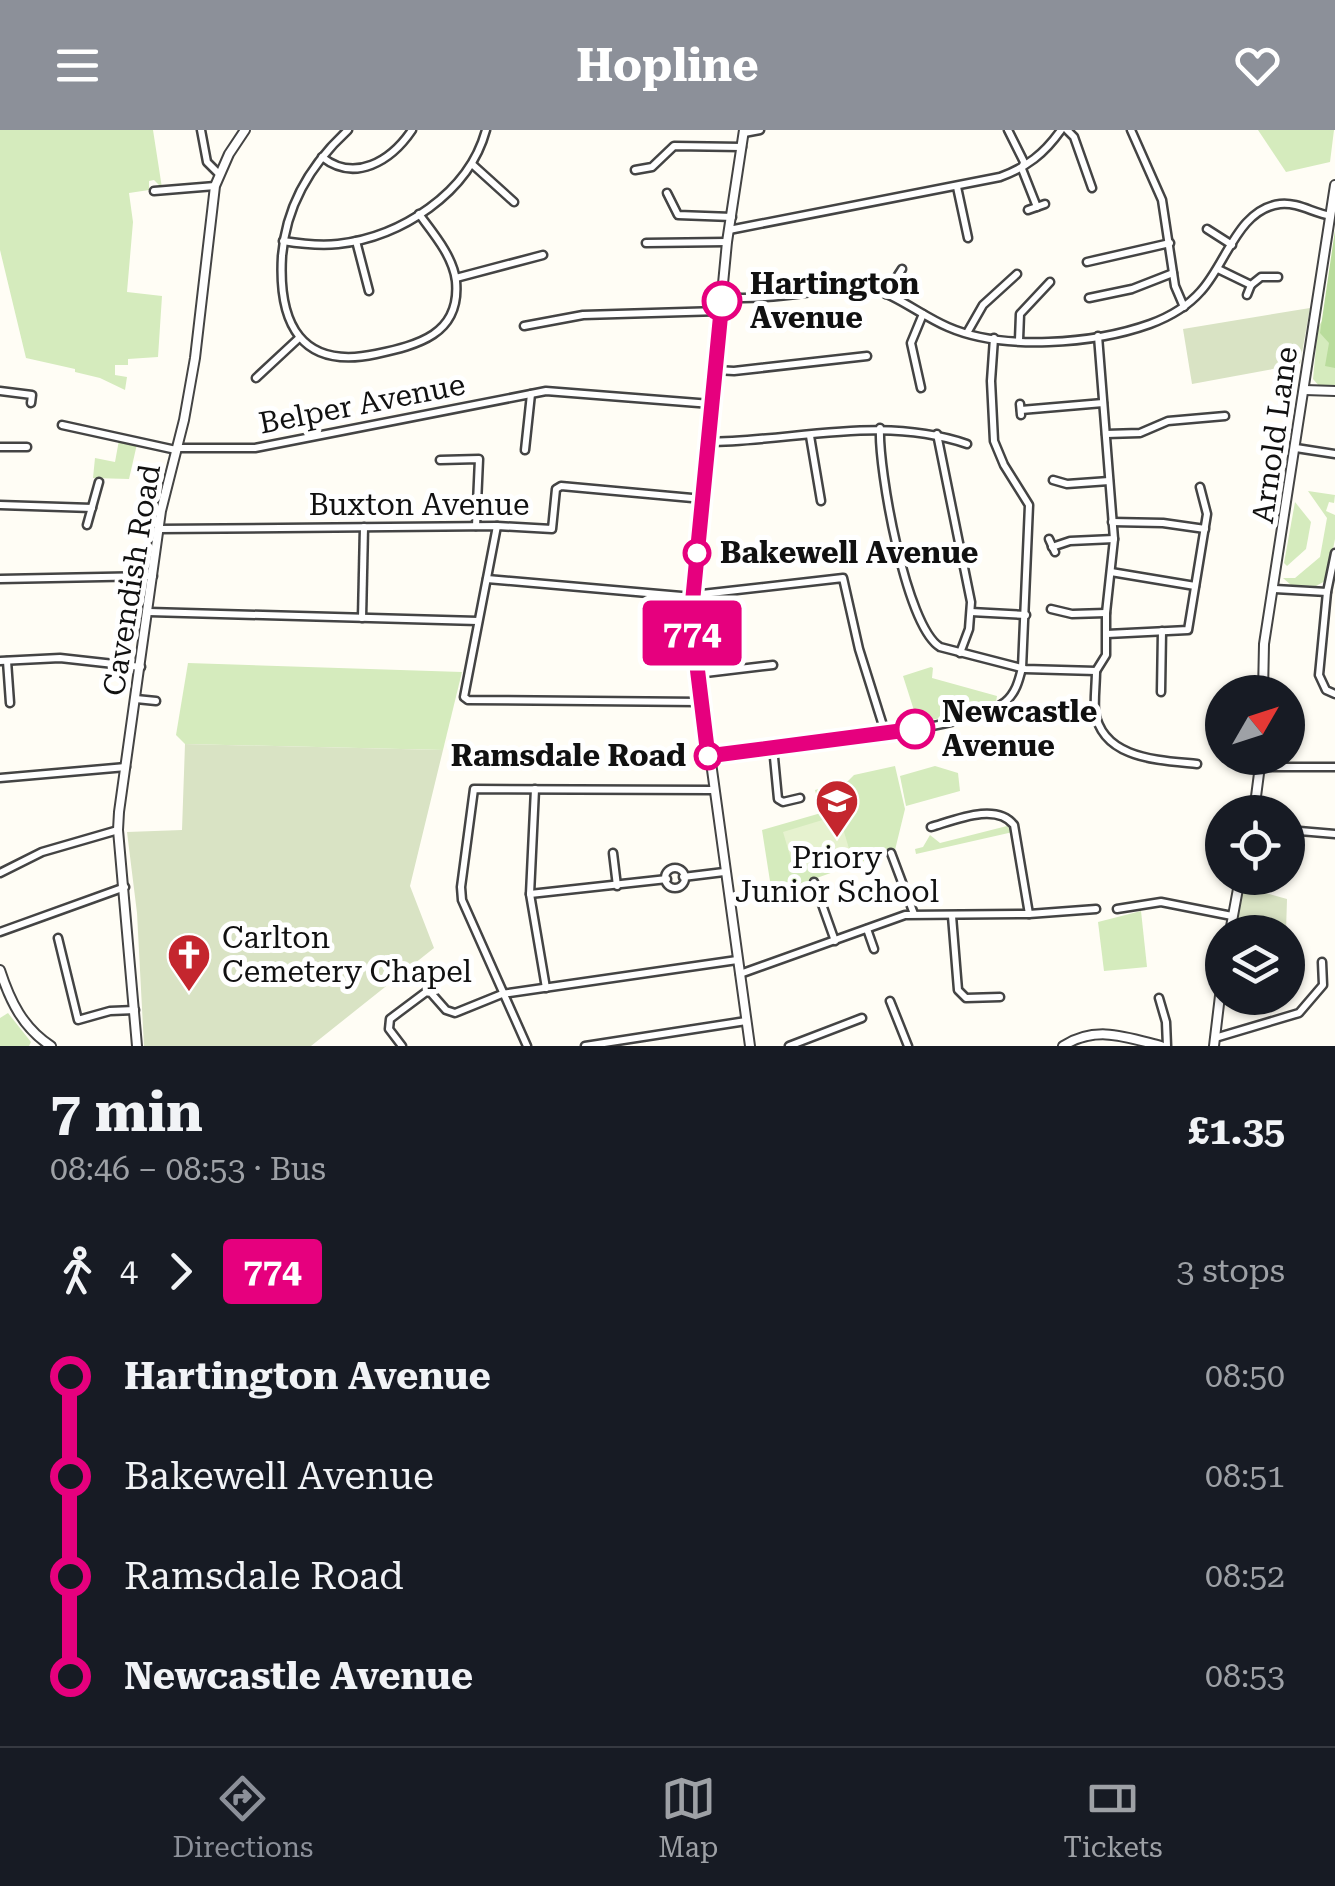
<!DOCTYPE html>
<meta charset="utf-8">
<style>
:root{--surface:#171b24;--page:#20242c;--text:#f1f3f6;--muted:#9ea1a6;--line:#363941;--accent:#8c9099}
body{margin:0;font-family:"Roboto Serif",serif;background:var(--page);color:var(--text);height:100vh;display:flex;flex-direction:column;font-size:38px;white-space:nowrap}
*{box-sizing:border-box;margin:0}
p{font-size:32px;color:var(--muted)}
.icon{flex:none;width:55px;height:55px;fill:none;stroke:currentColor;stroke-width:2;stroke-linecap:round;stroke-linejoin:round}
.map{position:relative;height:916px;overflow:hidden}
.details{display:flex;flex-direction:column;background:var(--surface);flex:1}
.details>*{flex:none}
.badge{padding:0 20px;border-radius:8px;font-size:35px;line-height:65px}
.needle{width:65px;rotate:51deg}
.tools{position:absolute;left:1205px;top:545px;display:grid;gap:20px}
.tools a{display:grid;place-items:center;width:100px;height:100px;border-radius:50%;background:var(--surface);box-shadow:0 2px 8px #0004;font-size:50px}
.map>.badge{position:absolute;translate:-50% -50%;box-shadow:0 0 0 5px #fff}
.legs{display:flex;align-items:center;gap:15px;height:110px;padding:0 50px;font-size:32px}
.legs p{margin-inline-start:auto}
.summary{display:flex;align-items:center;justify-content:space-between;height:170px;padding:0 50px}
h1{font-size:55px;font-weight:700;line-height:75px}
ul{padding:0 50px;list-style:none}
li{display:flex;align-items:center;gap:35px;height:100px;font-size:38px}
li i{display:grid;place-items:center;width:15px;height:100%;margin:0 12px;background:currentColor}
li i::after{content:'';width:25px;height:25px;margin:-12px;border:8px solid;border-radius:50%;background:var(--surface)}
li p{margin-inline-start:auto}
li:first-child i{background:linear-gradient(#0000 50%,currentColor 0)}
li:last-child i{background:linear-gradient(currentColor 50%,#0000 0)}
header{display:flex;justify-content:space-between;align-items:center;height:130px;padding:0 50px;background:var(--accent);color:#fff;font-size:45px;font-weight:700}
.menu{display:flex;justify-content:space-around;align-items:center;height:140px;border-top:2px solid var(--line);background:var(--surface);font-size:28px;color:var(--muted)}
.menu a{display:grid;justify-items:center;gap:5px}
.menu .active{color:var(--accent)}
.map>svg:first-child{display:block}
.green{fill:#d5ebbd}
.forest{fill:#b9dc9c}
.cemetery{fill:#d9e3c4}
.pitch{fill:#e6f2cf}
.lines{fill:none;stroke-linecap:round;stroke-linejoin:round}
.minor-casing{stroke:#444;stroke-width:11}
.tertiary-casing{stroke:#444;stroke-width:12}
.minor{stroke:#fff;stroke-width:6}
.tertiary{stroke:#fff;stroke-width:8}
.line-1-casing{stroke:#fff;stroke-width:22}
.line-1{stroke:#e6007e;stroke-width:15}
.stop-1-dot{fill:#fff;stroke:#e6007e;stroke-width:5}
.labels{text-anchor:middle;stroke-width:10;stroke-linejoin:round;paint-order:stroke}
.stop-label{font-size:30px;font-weight:bold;fill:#111;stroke:#fff;text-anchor:start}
.street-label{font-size:30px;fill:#111;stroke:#fff}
.poi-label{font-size:30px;fill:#111;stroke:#fff}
</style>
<header><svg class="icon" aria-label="menu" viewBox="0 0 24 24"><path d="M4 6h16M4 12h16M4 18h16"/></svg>Hopline<svg class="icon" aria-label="heart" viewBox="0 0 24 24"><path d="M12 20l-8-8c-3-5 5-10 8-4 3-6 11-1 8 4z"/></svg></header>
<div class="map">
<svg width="1335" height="916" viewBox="0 0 1335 916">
<rect width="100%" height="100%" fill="#fffdf5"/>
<g class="green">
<polygon points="0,0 153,0 162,58 154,50 149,51 149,60 129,63 133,92 127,162 162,166 158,227 128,229 128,235 115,235 115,245 127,247 125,260 100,248 75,242 75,239 26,228 0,120"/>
<polygon points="1258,0 1334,0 1330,32 1286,42"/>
<polygon points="1335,172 1335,256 1320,257 1313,249 1318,197"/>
<polygon points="119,310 137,314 129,349 93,348 95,328 115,332"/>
<polygon points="1308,361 1335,365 1334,373 1329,372 1326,381 1335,385 1335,409 1327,450 1316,456 1291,455 1283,448 1295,448 1320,427 1327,388"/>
<polygon points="1295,372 1311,392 1306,419 1287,436 1284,433"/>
<polygon points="188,533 462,542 443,620 185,614 176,605"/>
<polygon points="931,537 933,538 932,548 997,566 996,572 972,581 918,593 903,546"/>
<polygon points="895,636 905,679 895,720 772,764 762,700 821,683 815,660 848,651 854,645"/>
<polygon points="935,636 958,643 960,661 906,676 900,646"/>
<polygon points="1007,696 1013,702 916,724 915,719 923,717 930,705 940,713"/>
<polygon points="1141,781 1147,837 1104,841 1098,792"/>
<polygon points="8,883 31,912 29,916 0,916 0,888"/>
</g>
<polygon class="forest" points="1335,100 1335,238 1325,236 1329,213 1320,203"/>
<g class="cemetery">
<polygon points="1310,178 1300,234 1192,254 1183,199"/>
<polygon points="185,614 443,620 410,756 434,818 311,916 144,916 137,783 127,702 182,700"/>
<polygon points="1241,756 1287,769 1286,802 1235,802"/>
</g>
<polygon class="pitch" points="839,685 850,722 794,739 783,702"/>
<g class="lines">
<g class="minor-casing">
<g id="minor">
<polyline points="201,0 207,32 219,44"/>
<path d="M 348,0 C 312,33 286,75 282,126 C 278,194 301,240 376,224 C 417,215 461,205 456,151 C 453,126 433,103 419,84"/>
<polyline points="1008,0 1024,32 1022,39 1037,77"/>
<polyline points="1067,0 1074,7 1092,58"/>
<polyline points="1131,0 1162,70 1175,156 1184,177"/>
<polyline points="744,3 760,0"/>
<path d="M 322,27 C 355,53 391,31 412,0"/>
<polyline points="472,34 514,72"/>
<polyline points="635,40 652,37 674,16 742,17"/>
<polyline points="957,57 968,108"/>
<polyline points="154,61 215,56"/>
<polyline points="667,63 678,85 732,87"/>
<polyline points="1028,80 1045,74"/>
<polyline points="1207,99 1232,115"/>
<path d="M 729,100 L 1000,47 C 1027,37 1044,24 1061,0"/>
<path d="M 283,111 C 302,114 320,116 338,114 C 401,107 469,63 486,0"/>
<polyline points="356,111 369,161"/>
<polyline points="646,113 727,112"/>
<polyline points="1087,132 1170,113"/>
<polyline points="1218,139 1251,155 1261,147 1278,147"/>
<polyline points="456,148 543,125"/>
<polyline points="886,164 902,139"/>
<polyline points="1247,165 1251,155"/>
<path d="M 722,167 C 755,170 787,165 820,161 C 835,159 851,155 866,157 C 895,163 920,185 948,197 C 1003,221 1094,214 1150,194 C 1169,187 1187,177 1201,161 C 1226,134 1238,79 1280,74 C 1298,72 1313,83 1331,86"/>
<polyline points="1089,168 1132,159 1173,143"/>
<polyline points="524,196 583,185 720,181"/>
<polyline points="967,203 983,175 1017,144"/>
<polyline points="1019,210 1020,184 1050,152"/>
<polyline points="715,240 734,241 867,226"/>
<polyline points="256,248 299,208"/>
<polyline points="921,258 911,213 923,184"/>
<polyline points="0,261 32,265 31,273"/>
<polyline points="1020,274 1021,285"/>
<polyline points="1021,280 1103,273"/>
<polyline points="62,295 176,320"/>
<path d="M 880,298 C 878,339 906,496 940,517 L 1025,539 L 1096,541 L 1106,525 L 1106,483 L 1114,409 L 1098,206"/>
<polyline points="937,304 971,472 969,499 960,523"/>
<polyline points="1106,304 1140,303 1168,291 1225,286"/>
<polyline points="810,306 821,371"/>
<path d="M 708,312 C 796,311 881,285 967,314"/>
<polyline points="0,317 27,317"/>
<polyline points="177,318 255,318 546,261 711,274"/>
<polyline points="1296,318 1335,324"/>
<polyline points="525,320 531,264"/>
<polyline points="440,330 479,329 476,396"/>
<polyline points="1053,350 1067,354 1109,351"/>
<polyline points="0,375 92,378"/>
<polyline points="1112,392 1163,393 1205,399"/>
<polyline points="87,395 99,352"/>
<polyline points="497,396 464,567 468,570 701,572"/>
<polyline points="158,399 497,396 552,399 556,359 561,356 703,369"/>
<polyline points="1049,409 1055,422"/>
<polyline points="1052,417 1070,411 1114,409"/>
<polyline points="1111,442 1195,456"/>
<polyline points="0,449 153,446"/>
<polyline points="487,449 693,467"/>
<polyline points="1275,459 1327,462 1335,423"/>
<polyline points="1327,462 1319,545 1326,560 1335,564"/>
<polyline points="693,465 843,448 859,519 885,602"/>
<polyline points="1051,479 1072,484 1106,483"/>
<polyline points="149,482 478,491"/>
<polyline points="971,482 1026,485"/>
<polyline points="362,488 364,397"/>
<polyline points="1107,504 1188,500 1207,384 1200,357"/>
<polyline points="0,531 60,528 141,537"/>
<polyline points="7,531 10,573"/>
<path d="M 1096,541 C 1096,554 1094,568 1095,581 C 1102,629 1158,630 1197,634"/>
<polyline points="697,544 773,535"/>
<polyline points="1161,562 1162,501"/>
<polyline points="1241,562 1246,555 1263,552"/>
<polyline points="136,569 156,571"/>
<polyline points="773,617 778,669 783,672 800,668"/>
<path d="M 709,626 C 769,617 966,603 1005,572 C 1016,563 1019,550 1022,538 L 1029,375 L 1004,335 L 994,311 L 991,251 L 994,208"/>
<polyline points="1260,637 1335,637"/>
<polyline points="0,648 126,637"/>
<polyline points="535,659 530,764 546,858"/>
<path d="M 931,697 C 955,690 996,672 1014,695 L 1029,784"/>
<polyline points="1288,700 1335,704"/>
<polyline points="613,723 617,756"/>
<polyline points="891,723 914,784"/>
<circle cx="675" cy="748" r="10"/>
<polyline points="0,743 42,722 118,700"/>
<polyline points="683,747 724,742"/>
<polyline points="814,752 835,811"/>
<polyline points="530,764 667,749"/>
<polyline points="1117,779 1161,772 1232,786"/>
<polyline points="952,786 958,860 966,868 1000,867"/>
<polyline points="867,799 874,819"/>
<polyline points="0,802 125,757"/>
<polyline points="58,808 78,890 110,881 135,880"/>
<polyline points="740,844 905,785 1029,784 1096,779"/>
<polyline points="1159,868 1166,892 1167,916"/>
<polyline points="890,871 908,916"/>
<polyline points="1215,908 1299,883 1323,855 1322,832"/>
<polyline points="402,916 389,899 390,889 426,862 431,863 446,880 455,883 502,864 737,830"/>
<polyline points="527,916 462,770 461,757 474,659 713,660"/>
<polyline points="585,916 746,891"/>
<polyline points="789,916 862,888"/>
</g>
</g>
<g class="tertiary-casing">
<g id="tertiary">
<polyline points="744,0 727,112 691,487 750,916"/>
<polyline points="1305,260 1335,261"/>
<polyline points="1263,562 1264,514 1335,55"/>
<polyline points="1254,682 1261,628"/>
<polyline points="1230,802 1240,748"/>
<path d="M 0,840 C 10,871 23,898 51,916"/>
<polyline points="137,916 118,700 119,682 161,381 184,290 195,228 215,56 229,24 245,0"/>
<path d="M 1063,916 C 1096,895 1126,907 1161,916"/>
<polyline points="1214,916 1222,849"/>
</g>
</g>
<use href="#minor" class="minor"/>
<use href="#tertiary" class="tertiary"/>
</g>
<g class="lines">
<g class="line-1-casing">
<polyline id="line-1" points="722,171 691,487 708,626 915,599"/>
</g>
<use href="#line-1" class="line-1"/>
</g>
<defs>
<g id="school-pin" transform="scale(2.25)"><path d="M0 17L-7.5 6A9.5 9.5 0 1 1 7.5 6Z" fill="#c4262e" stroke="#fff"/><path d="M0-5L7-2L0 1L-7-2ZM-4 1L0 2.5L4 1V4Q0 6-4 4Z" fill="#fff"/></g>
<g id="church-pin" transform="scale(2.25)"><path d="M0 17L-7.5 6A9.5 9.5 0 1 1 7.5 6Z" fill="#c4262e" stroke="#fff"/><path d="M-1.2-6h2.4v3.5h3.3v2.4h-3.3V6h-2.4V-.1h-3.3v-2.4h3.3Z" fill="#fff"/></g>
</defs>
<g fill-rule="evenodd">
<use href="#school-pin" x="837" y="671"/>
<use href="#church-pin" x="189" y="825"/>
</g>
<g class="stop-1-dot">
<circle cx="722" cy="171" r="18"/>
<circle cx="697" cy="423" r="12"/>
<circle cx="915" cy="599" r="18"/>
<circle cx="708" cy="626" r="12"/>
</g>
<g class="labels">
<g class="stop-label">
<text x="750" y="164">Hartington<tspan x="750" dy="34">Avenue</tspan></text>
<text x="720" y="433">Bakewell Avenue</text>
<text x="942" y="592">Newcastle<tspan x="942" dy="34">Avenue</tspan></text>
<text x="686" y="636" text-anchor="end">Ramsdale Road</text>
</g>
<g class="street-label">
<text transform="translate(362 274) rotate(-11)" y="10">Belper Avenue</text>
<text transform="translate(1275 305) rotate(-82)" y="10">Arnold Lane</text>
<text x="419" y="385">Buxton Avenue</text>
<text transform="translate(132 450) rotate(-81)" y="10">Cavendish Road</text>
</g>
<g class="poi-label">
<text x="837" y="738">Priory<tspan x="837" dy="34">Junior School</tspan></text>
<text x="222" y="818" text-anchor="start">Carlton<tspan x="222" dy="34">Cemetery Chapel</tspan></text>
</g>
</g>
</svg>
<div class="tools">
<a><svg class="needle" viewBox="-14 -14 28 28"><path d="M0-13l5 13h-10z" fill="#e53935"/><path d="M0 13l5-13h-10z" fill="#9ea1a6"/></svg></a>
<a><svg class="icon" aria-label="locate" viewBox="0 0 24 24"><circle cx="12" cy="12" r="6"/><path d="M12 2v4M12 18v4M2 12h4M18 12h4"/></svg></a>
<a><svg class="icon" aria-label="layers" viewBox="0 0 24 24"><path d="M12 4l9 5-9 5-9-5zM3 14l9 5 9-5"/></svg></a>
</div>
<b class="badge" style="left:692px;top:503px;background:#e6007e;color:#fff">774</b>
</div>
<section class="details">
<div class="summary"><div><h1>7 min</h1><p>08:46 – 08:53 · Bus</p></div><b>£1.35</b></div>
<div class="legs"><svg class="icon" aria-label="walk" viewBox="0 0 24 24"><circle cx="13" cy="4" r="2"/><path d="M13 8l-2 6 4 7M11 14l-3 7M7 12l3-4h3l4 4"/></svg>4<svg class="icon" aria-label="forward" viewBox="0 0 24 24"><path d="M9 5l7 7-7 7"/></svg><b class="badge" style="background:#e6007e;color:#fff">774</b><p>3 stops</p></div>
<ul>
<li><i style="color:#e6007e"></i><b>Hartington Avenue</b><p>08:50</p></li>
<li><i style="color:#e6007e"></i><span>Bakewell Avenue</span><p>08:51</p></li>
<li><i style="color:#e6007e"></i><span>Ramsdale Road</span><p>08:52</p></li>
<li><i style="color:#e6007e"></i><b>Newcastle Avenue</b><p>08:53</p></li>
</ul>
</section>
<nav class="menu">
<a class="active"><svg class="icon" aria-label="directions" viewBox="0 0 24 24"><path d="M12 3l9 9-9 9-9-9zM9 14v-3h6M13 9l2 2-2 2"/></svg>Directions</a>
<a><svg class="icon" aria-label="map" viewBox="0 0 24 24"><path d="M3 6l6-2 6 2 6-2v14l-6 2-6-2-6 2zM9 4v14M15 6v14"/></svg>Map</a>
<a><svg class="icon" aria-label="tickets" viewBox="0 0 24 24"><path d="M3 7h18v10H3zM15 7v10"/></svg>Tickets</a>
</nav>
